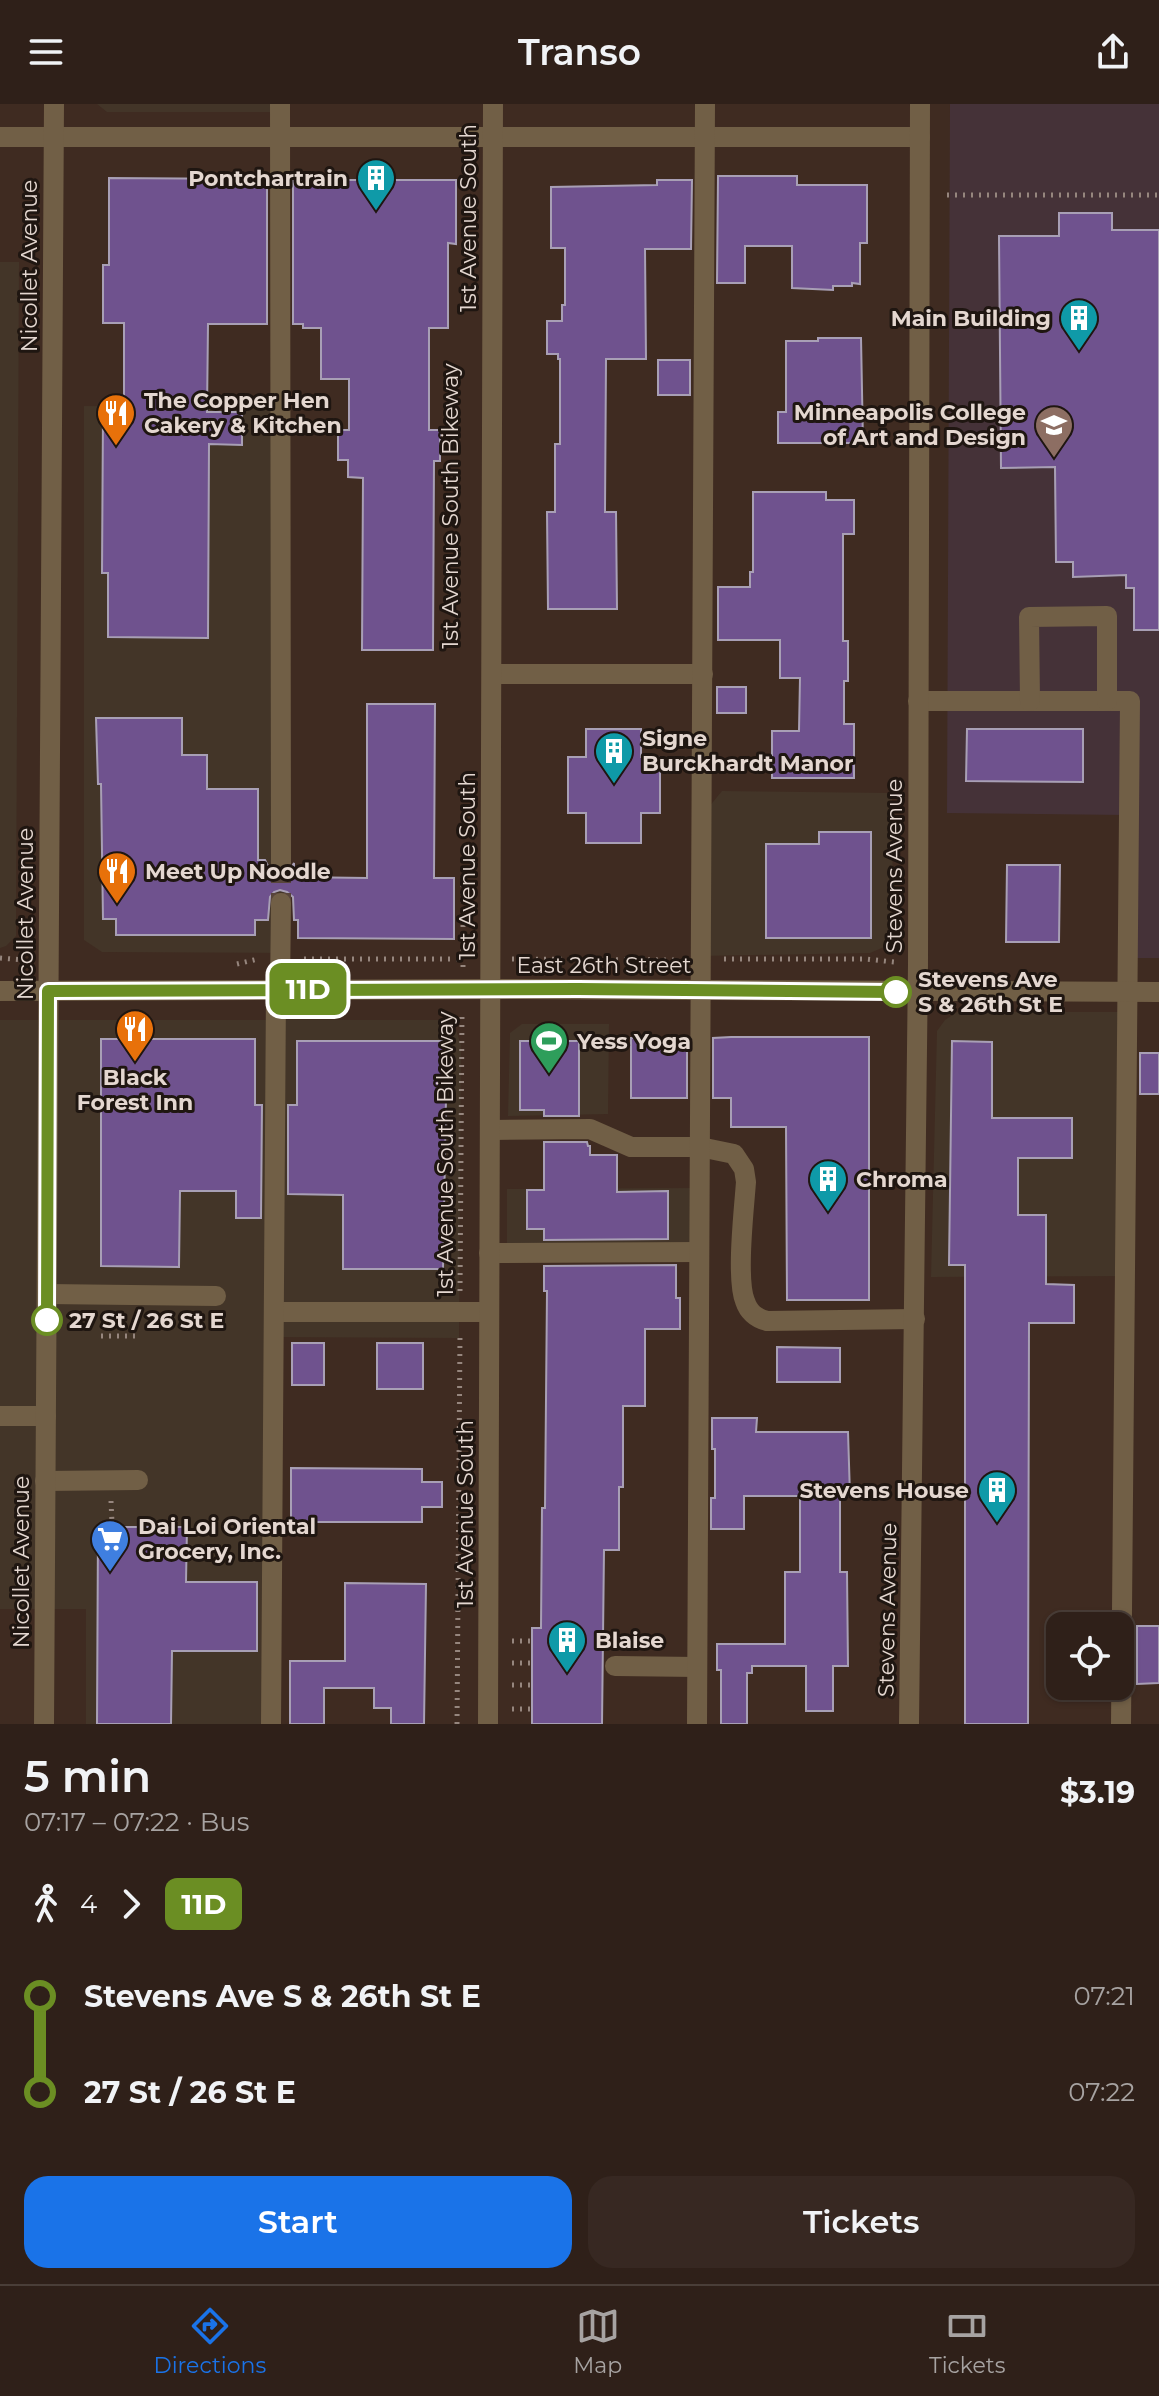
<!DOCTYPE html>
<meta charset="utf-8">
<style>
:root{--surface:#2f2019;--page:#372822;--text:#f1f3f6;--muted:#a7a3a2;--line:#4a3e38;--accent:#1a73e8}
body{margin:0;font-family:Montserrat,sans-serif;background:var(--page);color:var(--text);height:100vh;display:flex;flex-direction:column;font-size:30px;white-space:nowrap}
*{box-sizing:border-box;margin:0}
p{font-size:26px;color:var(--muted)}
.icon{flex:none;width:44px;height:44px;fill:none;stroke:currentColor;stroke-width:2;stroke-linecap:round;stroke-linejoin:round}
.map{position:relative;height:1620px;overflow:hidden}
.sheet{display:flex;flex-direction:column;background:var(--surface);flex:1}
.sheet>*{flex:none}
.badge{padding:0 16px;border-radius:12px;font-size:28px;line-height:52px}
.tools{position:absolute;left:1046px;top:1508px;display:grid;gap:16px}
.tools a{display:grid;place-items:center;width:88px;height:88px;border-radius:16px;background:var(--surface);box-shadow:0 2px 6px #0004,0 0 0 2px var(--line);font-size:40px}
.map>.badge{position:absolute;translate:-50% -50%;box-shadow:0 0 0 4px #fff}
.legs{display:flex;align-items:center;gap:12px;height:88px;padding:0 24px;font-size:26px}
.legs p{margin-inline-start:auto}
.overview{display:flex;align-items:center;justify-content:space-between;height:136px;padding:0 24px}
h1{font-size:44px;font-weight:600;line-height:60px}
.cta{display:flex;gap:16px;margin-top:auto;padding:16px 24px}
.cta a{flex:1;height:92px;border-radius:24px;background:var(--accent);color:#fff;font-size:32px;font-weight:600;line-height:92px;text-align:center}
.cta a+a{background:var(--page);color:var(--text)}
ul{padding:0 24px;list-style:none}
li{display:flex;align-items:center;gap:28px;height:96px;font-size:30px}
li i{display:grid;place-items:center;width:12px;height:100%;margin:0 10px;background:currentColor}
li i::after{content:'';width:20px;height:20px;margin:-10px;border:6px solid;border-radius:50%;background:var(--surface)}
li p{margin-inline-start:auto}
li:first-child i{background:linear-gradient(#0000 50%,currentColor 0)}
li:last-child i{background:linear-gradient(currentColor 50%,#0000 0)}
header{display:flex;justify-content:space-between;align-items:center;height:104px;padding:0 24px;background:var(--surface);font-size:36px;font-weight:600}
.tab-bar{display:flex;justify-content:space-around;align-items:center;height:112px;border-top:2px solid var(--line);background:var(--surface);font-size:22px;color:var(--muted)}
.tab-bar a{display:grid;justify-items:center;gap:4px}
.tab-bar .active{color:var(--accent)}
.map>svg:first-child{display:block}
.commercial{fill:#433528}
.education{fill:#453238}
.building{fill:#6f528e;stroke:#a89fb5;stroke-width:2}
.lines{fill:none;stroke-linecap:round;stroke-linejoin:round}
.minor-tunnel{stroke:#58453b;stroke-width:20;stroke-dasharray:20 10;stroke-linecap:butt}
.path{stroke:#96867e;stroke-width:5;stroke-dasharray:2 6;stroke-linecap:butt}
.minor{stroke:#715f46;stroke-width:20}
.line-1-casing{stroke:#fff;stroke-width:18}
.line-1{stroke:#6b8e23;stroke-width:12}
.stop-1-dot{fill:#fff;stroke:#6b8e23;stroke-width:4}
.labels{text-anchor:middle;stroke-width:6;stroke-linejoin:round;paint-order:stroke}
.poi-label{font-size:22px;font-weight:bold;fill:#e4d7d0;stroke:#1f1611;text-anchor:start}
.street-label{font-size:22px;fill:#e4d7d0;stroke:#1f1611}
.stop-label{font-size:22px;font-weight:bold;fill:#e4d7d0;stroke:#1f1611;text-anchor:start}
</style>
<header><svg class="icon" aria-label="menu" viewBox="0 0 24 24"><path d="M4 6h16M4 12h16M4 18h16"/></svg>Transo<svg class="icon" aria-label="share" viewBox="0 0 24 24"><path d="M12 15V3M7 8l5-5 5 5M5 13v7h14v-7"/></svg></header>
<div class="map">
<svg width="1159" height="1620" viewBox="0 0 1159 1620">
<rect width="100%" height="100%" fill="#3f2b21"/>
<g class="commercial">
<polygon points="97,0 283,0 283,8 107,8"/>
<polygon points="0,158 19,158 16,832 6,842 0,844"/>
<polygon points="84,302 288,304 286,849 102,848 84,836"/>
<polygon points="722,687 892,689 893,833 884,843 870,849 699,852 699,715"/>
<polygon points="957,908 1129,908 1131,1172 931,1173 937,927 945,916"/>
<polygon points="0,916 446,916 455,923 461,941 459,1234 269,1233 266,1620 86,1620 86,1505 0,1505"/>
<polygon points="522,920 609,920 608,1010 508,1012 510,929"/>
<polygon points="698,1084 700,1154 507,1156 507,1085"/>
</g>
<polygon class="education" points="950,0 1159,0 1159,854 1126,854 1126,711 947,709"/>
<g class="building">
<polygon points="718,72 797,72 797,81 867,81 867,139 860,139 860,180 852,179 852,182 833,182 833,186 792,184 792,142 745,142 745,179 717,179"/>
<polygon points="109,74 267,75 267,220 208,220 207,308 242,308 242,341 209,340 208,534 108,533 108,469 102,469 103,308 124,308 124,219 103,219 103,161 109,161"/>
<polygon points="293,76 456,76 456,140 448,139 448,224 429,224 429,326 440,326 440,357 434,357 433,546 362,546 363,374 348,373 348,356 338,356 338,326 349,326 349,275 321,275 321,224 303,224 303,220 293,220"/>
<polygon points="657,76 692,76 691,145 645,145 646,255 606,255 605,408 616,408 617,505 548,505 547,408 555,408 555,340 560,340 560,255 558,255 558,250 547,250 547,217 562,217 562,201 565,201 565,144 551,144 551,83 657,81"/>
<polygon points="1059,109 1112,109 1112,126 1159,126 1159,526 1134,526 1134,484 1126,484 1126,471 1073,473 1073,458 1056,458 1055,363 1001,364 999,132 1059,132"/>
<polygon points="818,234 861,234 863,339 778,339 778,308 786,308 786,237 818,237"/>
<rect x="658" y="256" width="32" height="35"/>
<polygon points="753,388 826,388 826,396 854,396 854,430 843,430 843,537 848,537 848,577 844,577 844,620 854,620 854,674 772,674 772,627 799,627 800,574 780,574 780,536 718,536 718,483 750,483 750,468 753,468"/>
<rect x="717" y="583" width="29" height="26"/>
<polygon points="367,600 435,600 434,774 454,774 454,835 298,834 298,816 294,816 293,793 287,788 280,786 274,788 270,793 268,816 255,816 255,831 116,831 116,815 103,815 101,680 98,680 96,614 182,614 182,651 207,651 207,685 258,685 258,756 265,756 270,766 280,772 288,770 294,759 294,773 367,774"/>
<polygon points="586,625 641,625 641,653 660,653 660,709 641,709 641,739 586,739 586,709 568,709 568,653 586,653"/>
<polygon points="967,625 1083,625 1083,678 966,677"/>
<polygon points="819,728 871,728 871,834 766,834 766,740 819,740"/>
<polygon points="1007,761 1060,761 1059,838 1006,838"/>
<polygon points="731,933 869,933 869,1196 787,1196 786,1023 731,1023 731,994 713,994 713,934"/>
<rect x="631" y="934" width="56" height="60"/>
<polygon points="101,935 255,935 255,1001 262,1001 261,1114 236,1114 236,1087 180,1087 179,1163 101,1162"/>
<polygon points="297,937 447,937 443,1165 343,1165 343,1091 288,1090 288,1001 297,1001"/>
<polygon points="520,937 579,937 579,1012 544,1012 544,1006 520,1006"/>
<polygon points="952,937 992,938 992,1014 1072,1014 1072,1054 1018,1054 1018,1111 1046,1111 1046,1180 1074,1181 1074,1219 1029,1219 1028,1620 965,1620 965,1161 949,1161"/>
<rect x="1140" y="949" width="19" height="41"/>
<polygon points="544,1038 587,1038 588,1042 590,1042 590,1051 617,1051 617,1088 668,1087 668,1135 544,1136 544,1125 527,1125 527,1086 544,1086"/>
<polygon points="676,1161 676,1194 680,1194 680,1225 645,1225 645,1302 623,1302 623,1383 619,1383 619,1446 604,1446 602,1620 532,1620 532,1524 541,1524 542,1404 545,1404 547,1187 544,1187 544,1162"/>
<rect x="292" y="1239" width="32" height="42"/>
<rect x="377" y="1239" width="46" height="46"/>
<polygon points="777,1243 840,1244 840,1278 777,1278"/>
<polygon points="712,1314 757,1314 756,1328 848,1328 850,1392 840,1392 840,1468 847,1468 848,1562 833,1562 833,1607 806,1607 806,1562 752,1562 752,1569 747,1569 747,1620 721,1620 721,1566 717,1566 717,1540 785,1540 785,1468 800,1468 800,1392 744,1392 744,1425 711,1425 711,1394 715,1394 715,1345 712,1345"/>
<polygon points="291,1364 422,1365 422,1378 442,1378 442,1403 422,1403 422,1418 291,1418"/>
<polygon points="98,1423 187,1423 186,1478 257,1478 257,1547 172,1547 171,1620 97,1620"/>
<polygon points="345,1479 426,1480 424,1620 391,1620 391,1604 374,1604 374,1584 324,1584 324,1620 290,1620 290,1557 345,1557"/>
<polygon points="1137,1522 1159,1522 1159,1579 1137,1580"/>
</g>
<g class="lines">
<polyline class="minor-tunnel" points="281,759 281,799"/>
<g class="path">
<polyline points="947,91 1159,91"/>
<polyline points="0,854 25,856"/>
<polyline points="304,855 462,855"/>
<polyline points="512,855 678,856"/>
<polyline points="724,855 866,855 894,858"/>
<polyline points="237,860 258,855"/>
<polyline points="463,863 463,773"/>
<polyline points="460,1187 462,909"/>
<polyline points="101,1232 137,1232"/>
<polyline points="111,1397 112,1419"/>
<polyline points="512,1537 532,1537"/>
<polyline points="512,1559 532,1559"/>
<polyline points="512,1581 532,1581"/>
<polyline points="512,1605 532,1605"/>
<polyline points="457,1620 460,1229"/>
</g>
<g class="minor">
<polyline points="280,0 281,759"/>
<polyline points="0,33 920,33"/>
<polyline points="492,570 703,570"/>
<polyline points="918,597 1130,597 1121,1620"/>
<polyline points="1030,597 1029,513 1107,512 1107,597"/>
<polyline points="280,885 281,799"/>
<polyline points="0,887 517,885 1159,888"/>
<path d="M 490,1026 L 590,1025 L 631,1043 L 700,1043 L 734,1050 L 744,1065 L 746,1078 C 744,1105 736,1175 745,1197 C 749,1209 756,1214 767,1217 L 915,1215"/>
<polyline points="489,1149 699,1148"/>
<polyline points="47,1190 216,1192"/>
<polyline points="274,1208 489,1208"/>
<polyline points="0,1312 46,1312"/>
<polyline points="45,1377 138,1376"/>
<polyline points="615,1562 697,1563"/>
<polyline points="44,1620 54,0"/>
<polyline points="271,1620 276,885"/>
<polyline points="488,1620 493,0"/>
<polyline points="697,1620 705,0"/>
<polyline points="909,1620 918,860 920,0"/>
</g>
</g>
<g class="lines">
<g class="line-1-casing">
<polyline id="line-1" points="47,1216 48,887 578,885 896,888"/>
</g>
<use href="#line-1" class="line-1"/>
</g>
<defs>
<g id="building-pin" transform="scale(2)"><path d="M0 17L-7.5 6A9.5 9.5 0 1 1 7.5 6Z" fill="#0f9aa8" stroke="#1f1611"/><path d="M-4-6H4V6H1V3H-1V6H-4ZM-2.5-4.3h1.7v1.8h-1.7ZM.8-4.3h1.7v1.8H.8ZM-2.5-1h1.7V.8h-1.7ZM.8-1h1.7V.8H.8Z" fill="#fff"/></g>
<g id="restaurant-pin" transform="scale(2)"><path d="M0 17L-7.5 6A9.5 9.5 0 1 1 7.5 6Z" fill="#e8710a" stroke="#1f1611"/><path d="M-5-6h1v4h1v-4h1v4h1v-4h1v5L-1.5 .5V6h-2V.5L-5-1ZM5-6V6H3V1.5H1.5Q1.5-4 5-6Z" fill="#fff"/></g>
<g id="university-pin" transform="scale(2)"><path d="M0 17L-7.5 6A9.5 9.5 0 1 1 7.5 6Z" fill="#8d6e63" stroke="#1f1611"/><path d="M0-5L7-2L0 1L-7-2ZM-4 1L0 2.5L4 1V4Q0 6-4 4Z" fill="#fff"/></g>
<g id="stadium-pin" transform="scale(2)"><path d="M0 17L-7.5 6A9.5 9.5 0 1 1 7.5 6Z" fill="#2e9e5b" stroke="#1f1611"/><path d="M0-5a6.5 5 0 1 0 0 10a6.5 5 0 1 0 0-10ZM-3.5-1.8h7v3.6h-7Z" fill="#fff"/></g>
<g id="supermarket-pin" transform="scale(2)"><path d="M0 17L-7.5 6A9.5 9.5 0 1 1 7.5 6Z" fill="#3f7fe0" stroke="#1f1611"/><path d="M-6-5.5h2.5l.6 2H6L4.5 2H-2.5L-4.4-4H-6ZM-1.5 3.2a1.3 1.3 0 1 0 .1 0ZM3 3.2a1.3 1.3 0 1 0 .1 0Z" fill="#fff"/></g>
</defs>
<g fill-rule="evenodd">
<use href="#building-pin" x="376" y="74"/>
<use href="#building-pin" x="1079" y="214"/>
<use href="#restaurant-pin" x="116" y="309"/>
<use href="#university-pin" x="1054" y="321"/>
<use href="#building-pin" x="614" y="647"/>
<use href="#restaurant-pin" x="117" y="767"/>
<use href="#restaurant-pin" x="135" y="925"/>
<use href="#stadium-pin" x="549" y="937"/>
<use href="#building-pin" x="828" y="1075"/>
<use href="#building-pin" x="997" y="1386"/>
<use href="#supermarket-pin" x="110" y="1435"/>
<use href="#building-pin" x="567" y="1536"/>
</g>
<g class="stop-1-dot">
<circle cx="896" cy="888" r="14"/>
<circle cx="47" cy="1216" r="14"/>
</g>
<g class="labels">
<g class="poi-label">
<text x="348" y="82" text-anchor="end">Pontchartrain</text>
<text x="1051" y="222" text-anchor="end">Main Building</text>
<text x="144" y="304">The Copper Hen<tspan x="144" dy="25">Cakery &amp; Kitchen</tspan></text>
<text x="1026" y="316" text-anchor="end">Minneapolis College<tspan x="1026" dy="25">of Art and Design</tspan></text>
<text x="642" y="642">Signe<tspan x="642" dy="25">Burckhardt Manor</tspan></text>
<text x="145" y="775">Meet Up Noodle</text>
<text x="577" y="945">Yess Yoga</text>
<text x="135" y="981" text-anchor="middle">Black<tspan x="135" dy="25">Forest Inn</tspan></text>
<text x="856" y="1083">Chroma</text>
<text x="969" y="1394" text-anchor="end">Stevens House</text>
<text x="138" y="1430">Dai Loi Oriental<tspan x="138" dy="25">Grocery, Inc.</tspan></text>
<text x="595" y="1544">Blaise</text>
</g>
<g class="street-label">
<text transform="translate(468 114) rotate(-90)" y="8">1st Avenue South</text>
<text transform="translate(29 162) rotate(-90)" y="8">Nicollet Avenue</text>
<text transform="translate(450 402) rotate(-90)" y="8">1st Avenue South Bikeway</text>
<text transform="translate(467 762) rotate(-90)" y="8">1st Avenue South</text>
<text transform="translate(894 762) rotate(-90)" y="8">Stevens Avenue</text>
<text transform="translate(25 810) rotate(-90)" y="8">Nicollet Avenue</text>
<text x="604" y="869">East 26th Street</text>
<text transform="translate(445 1050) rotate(-90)" y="8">1st Avenue South Bikeway</text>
<text transform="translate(465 1410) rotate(-90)" y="8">1st Avenue South</text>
<text transform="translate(21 1458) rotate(-90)" y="8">Nicollet Avenue</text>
<text transform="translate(887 1506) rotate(-89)" y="8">Stevens Avenue</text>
</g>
<g class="stop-label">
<text x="918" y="883">Stevens Ave<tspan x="918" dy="25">S &amp; 26th St E</tspan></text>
<text x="69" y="1224">27 St / 26 St E</text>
</g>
</g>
</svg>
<div class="tools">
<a><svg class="icon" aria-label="locate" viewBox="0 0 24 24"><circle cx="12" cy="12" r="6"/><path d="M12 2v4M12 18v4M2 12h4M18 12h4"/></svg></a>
</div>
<b class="badge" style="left:308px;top:885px;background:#6b8e23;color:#fff">11D</b>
</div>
<section class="sheet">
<div class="overview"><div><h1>5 min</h1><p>07:17 – 07:22 · Bus</p></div><b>$3.19</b></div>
<div class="legs"><svg class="icon" aria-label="walk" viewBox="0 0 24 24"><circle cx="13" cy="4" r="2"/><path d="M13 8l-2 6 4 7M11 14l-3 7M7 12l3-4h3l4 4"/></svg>4<svg class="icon" aria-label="forward" viewBox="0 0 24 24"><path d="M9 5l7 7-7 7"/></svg><b class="badge" style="background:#6b8e23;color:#fff">11D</b></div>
<ul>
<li><i style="color:#6b8e23"></i><b>Stevens Ave S &amp; 26th St E</b><p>07:21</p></li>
<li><i style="color:#6b8e23"></i><b>27 St / 26 St E</b><p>07:22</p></li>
</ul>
<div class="cta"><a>Start</a><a>Tickets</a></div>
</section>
<nav class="tab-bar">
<a class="active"><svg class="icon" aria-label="directions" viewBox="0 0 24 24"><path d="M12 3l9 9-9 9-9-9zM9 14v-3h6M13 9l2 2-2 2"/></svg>Directions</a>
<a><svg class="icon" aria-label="map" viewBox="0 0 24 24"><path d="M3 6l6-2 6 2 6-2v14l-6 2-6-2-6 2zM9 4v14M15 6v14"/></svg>Map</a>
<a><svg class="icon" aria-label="tickets" viewBox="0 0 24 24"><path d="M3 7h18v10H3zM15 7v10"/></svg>Tickets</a>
</nav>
